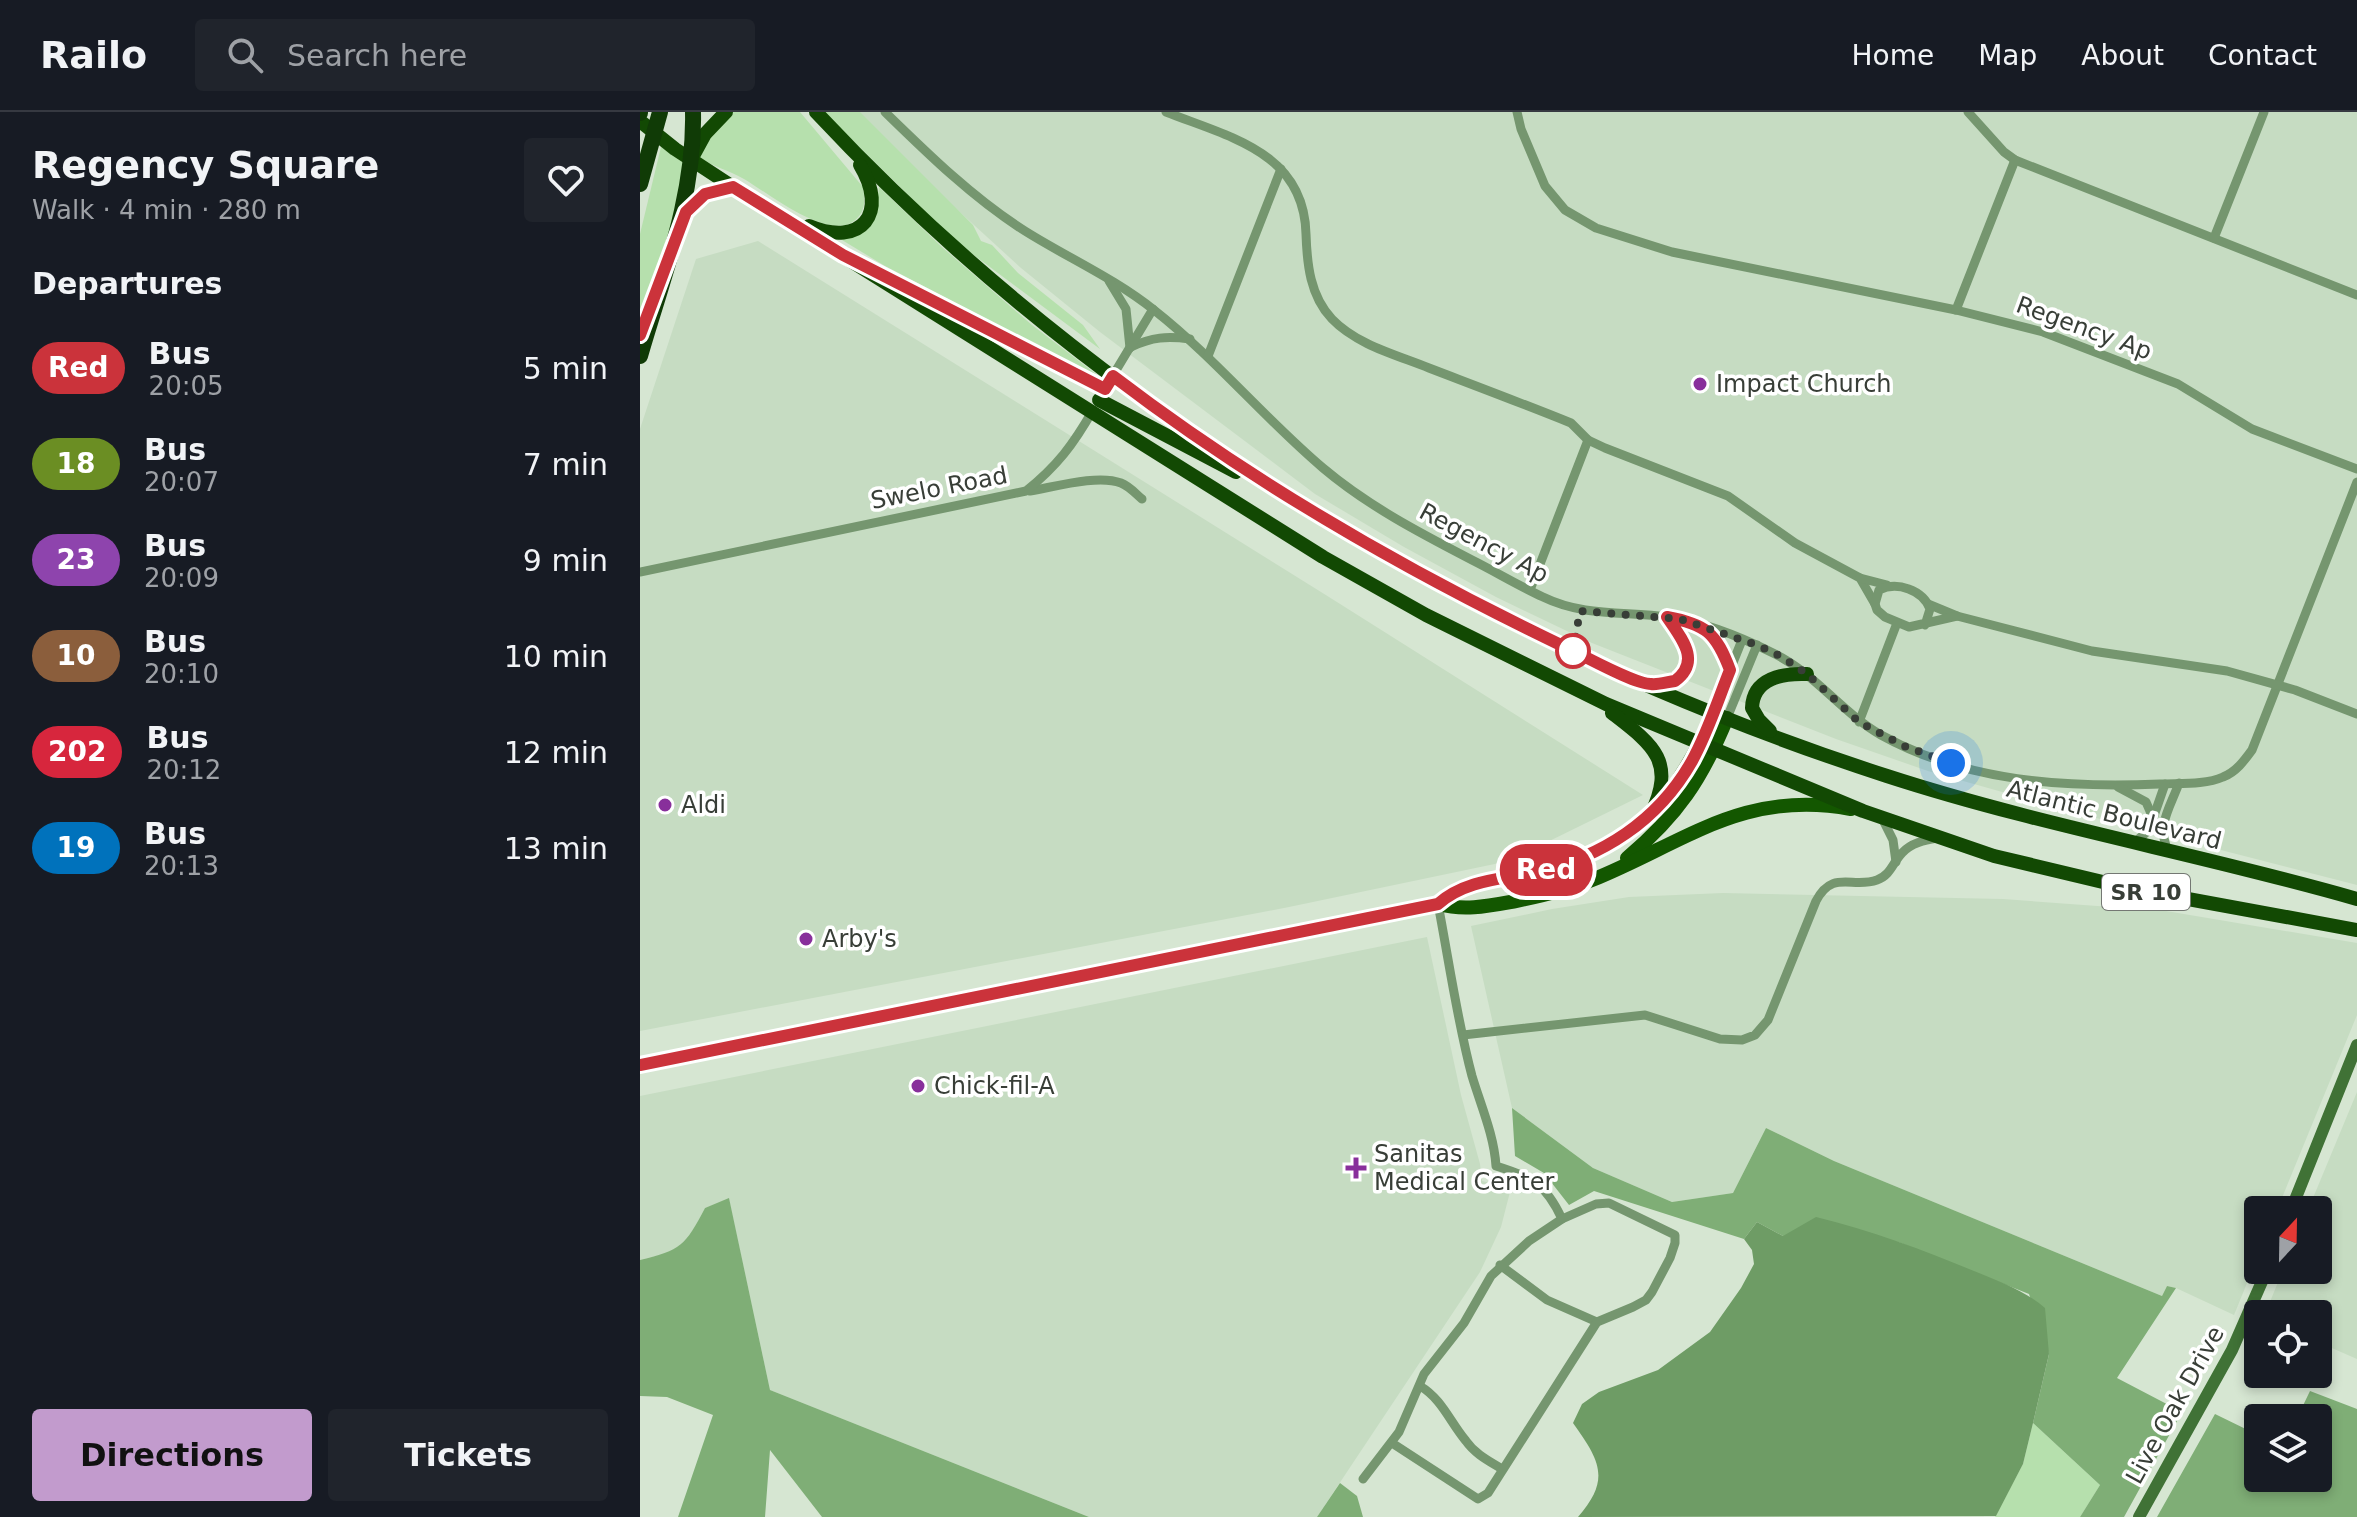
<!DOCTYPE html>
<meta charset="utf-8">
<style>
:root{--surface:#171b24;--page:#20242c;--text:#f1f3f6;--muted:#9ea1a6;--line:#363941;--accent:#c29bcd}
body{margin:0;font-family:"DejaVu Sans",sans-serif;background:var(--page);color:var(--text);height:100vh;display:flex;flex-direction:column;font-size:30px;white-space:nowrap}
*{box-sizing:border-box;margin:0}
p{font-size:26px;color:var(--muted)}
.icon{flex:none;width:44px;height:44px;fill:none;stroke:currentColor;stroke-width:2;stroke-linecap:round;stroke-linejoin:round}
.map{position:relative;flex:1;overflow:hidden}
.side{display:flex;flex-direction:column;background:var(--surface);width:640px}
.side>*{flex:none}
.badge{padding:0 16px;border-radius:26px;font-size:28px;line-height:52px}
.needle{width:52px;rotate:22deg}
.buttons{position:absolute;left:1604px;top:1084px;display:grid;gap:16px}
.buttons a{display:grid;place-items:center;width:88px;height:88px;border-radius:8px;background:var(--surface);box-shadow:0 4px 12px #0003;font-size:40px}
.you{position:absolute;width:40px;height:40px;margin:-20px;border:6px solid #fff;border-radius:50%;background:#1a73e8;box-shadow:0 0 0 12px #1a73e833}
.map>.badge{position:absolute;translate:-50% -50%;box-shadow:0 0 0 4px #fff}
h2{padding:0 32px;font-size:30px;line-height:72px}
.round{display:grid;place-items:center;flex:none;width:84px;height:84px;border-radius:8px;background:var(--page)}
.summary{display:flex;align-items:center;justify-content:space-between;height:136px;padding:0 32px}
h1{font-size:38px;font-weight:700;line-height:60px}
.cta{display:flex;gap:16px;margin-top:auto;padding:16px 32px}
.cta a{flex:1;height:92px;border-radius:8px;background:var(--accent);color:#111;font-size:32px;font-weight:700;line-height:92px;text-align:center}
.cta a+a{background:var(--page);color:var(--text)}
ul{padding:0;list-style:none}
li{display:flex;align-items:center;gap:24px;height:96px;padding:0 32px}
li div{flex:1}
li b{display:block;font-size:30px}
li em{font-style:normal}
li .badge{min-width:88px;font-weight:700;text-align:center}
header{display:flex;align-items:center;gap:48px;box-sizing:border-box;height:112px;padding:0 40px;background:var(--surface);border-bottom:2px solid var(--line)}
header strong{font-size:38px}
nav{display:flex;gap:44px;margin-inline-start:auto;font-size:28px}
.search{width:560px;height:72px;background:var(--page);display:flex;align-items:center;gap:20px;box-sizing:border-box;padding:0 28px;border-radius:8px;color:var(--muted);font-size:30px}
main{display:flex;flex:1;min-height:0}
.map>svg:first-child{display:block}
.built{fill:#c6dcc2}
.green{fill:#b6e0ad}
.forest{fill:#7fae76}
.water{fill:#6e9c65}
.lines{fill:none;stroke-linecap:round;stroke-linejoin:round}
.minor{stroke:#75966f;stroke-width:9}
.secondary{stroke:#407236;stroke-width:12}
.primary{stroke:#135700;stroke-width:14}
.trunk{stroke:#124903;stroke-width:14}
.motorway{stroke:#103b06;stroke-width:16}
.line-casing{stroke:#fff;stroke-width:18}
.line{stroke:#cb333b;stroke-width:12}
.walk{stroke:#383e37;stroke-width:8;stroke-dasharray:0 14.4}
.poi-dot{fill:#882f9b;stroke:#fff;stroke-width:3}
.stop-dot{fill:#fff;stroke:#cb333b;stroke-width:4}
.labels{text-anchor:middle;stroke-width:7;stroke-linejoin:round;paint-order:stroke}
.shield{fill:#fff;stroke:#747873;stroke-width:2}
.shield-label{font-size:22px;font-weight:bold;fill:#383e37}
.street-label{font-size:24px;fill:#383e37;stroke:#fff}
.poi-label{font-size:24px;fill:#383e37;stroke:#fff;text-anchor:start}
</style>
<header>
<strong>Railo</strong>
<div class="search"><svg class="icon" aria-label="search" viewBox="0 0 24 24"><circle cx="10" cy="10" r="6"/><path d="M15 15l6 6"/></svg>Search here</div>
<nav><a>Home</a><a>Map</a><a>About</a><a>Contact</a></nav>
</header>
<main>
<section class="side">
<div class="summary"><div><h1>Regency Square</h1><p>Walk · 4 min · 280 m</p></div><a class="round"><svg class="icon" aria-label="heart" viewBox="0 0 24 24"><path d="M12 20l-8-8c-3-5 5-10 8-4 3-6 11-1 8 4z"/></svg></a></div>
<h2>Departures</h2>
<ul>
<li><span class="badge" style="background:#cb333b;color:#fff">Red</span><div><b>Bus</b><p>20:05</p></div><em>5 min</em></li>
<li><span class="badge" style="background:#6b8e23;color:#fff">18</span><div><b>Bus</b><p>20:07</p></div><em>7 min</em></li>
<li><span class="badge" style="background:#8e44ad;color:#fff">23</span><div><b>Bus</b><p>20:09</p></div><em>9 min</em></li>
<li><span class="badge" style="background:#8b5e3c;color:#fff">10</span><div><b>Bus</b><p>20:10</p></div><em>10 min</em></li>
<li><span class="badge" style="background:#d7263d;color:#fff">202</span><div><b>Bus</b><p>20:12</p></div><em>12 min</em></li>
<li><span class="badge" style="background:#0072bc;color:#fff">19</span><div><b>Bus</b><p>20:13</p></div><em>13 min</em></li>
</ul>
<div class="cta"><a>Directions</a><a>Tickets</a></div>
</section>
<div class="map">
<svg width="1717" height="1405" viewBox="0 0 1717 1405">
<rect width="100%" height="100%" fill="#d6e6d2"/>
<g class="built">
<polygon points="219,0 1717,0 1717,773 1433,700 1288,659 1196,627 952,531 856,485 764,435 675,382 460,220 381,156 287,70"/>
<polygon points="118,129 689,485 1003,683 869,749 649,795 0,919 0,317 56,147"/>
<polygon points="1083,781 1363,787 1526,799 1717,831 1717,903 1637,1098 1618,1098 1618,1144 1594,1203 1536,1176 1527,1174 1522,1184 1194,1049 1126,1016 1093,1081 1032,1090 953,1056 872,996 831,814 912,797 989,785"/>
<polygon points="787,825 821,983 840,1052 842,1069 871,1076 861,1115 840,1160 677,1405 449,1405 130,1278 89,1087 65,1096 50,1124 32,1140 0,1148 0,984"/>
<polygon points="1717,980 1717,1247 1678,1230 1678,1202 1625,1202 1643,1158 1678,1158 1678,1098 1668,1098"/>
</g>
<g class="green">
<path d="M 91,0 L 160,0 L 223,75 C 225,89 226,100 214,109 C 187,129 128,81 104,67 C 89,58 73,55 59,45 L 60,37 Z"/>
<polygon points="184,0 220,0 333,113 341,129 352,133 378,161 443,213 460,237 315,129"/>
<polygon points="21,35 45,52 27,133 0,205 0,122"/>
<polygon points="239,75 303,136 392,213 456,262 450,261 245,154 202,128 235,104"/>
<polygon points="1393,1311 1460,1373 1440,1405 1355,1405 1383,1352"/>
</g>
<g class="forest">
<polygon points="872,996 953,1056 1032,1090 1093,1081 1126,1016 1194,1049 1522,1184 1527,1174 1536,1176 1477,1266 1542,1300 1484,1405 1440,1405 1460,1373 1393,1311 1409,1242 1389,1182 1258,1130 1143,1124 1117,1110 1104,1127 954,1079 929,1093 904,1061 875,1044"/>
<path d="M 89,1086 L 130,1278 L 449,1405 L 182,1405 L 130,1338 L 125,1405 L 38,1405 L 73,1303 L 27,1285 L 0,1284 L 0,1148 C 41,1138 45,1134 65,1096 Z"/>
<polygon points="1670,1279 1717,1297 1717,1405 1517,1405 1575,1302 1618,1323 1618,1366 1678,1366 1678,1306 1657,1306"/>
<polygon points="700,1371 717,1384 723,1405 677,1405"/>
</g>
<path class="water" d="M 1176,1105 C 1230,1118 1283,1138 1334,1159 C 1360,1170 1384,1178 1405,1196 L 1409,1242 L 1393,1311 L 1383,1352 L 1356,1404 L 938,1405 C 971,1367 960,1349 933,1311 L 942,1292 L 959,1280 L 1018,1258 L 1070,1220 L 1101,1176 L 1114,1152 L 1112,1138 L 1104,1127 L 1117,1110 L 1143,1124 Z"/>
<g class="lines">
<g class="minor">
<path d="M 245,0 C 288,42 334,87 385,119 C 428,146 474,166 514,198 C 575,246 624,306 683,356 C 728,394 780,421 832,448 C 856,460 879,474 903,485 C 944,505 985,499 1028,505 C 1064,510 1101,525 1133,541 C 1175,561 1201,600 1241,623 C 1326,670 1426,676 1520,672 C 1540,671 1565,673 1583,665 C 1596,660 1604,649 1612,638 L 1717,370"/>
<path d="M 526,0 C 589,25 664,40 666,122 C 667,152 670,184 692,207 C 717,233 757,243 789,256 C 836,274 884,292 931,311 L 948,328 L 965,336 L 1088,384 L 1155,431 L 1220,466 L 1235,492"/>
<polyline points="877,0 881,17 905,74 925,98 956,116 1032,140 1316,198 1403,220 1538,272 1612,317 1717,357"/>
<polyline points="1328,0 1364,40 1375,48 1717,183"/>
<polyline points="1574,126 1624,0"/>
<polyline points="469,169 486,197 490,236"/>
<polyline points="1316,198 1375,48"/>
<path d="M 491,235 C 512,225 527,224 550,227"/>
<polyline points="568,244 641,57"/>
<polyline points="472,265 513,197"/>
<path d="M 390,379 C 414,375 458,362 481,371 C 489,374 495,381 502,387"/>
<path d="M 0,460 L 386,379 C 417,354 433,333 453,298"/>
<polyline points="1220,466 1247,473"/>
<polyline points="890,478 948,328"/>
<polyline points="1288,492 1317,504"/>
<path d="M 1285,513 L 1290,497 C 1283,478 1257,469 1239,478 L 1235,492 L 1237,498 L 1245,505 L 1269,515 L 1317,504 L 1452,539 L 1587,559 L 1655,578 L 1717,602"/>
<polyline points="1066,517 1080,534 1090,558 1073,600"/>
<polyline points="1090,558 1102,528"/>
<polyline points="1087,606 1117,533"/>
<polyline points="1219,610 1257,511"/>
<polyline points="1478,675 1506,690 1513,706"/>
<polyline points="1242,706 1253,728 1256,750"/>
<polyline points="1494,731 1509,718 1525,672"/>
<path d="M 1529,740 C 1515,715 1530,696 1539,671"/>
<path d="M 798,792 C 809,849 817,908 832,964 C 841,994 854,1023 856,1054 C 892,1065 906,1072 922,1107"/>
<path d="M 823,923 L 1005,903 L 1080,927 L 1102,928 L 1115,923 L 1128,908 L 1176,789 C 1193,757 1212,777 1237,768 C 1251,763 1253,750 1262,741 C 1271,731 1285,728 1297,726"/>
<polyline points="860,1153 907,1188 957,1210"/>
<path d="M 780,1274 C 802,1287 810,1310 826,1329 C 835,1342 849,1349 862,1357"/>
<polyline points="723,1367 759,1320 784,1262 824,1211 851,1164 889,1129 922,1107 956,1092 969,1091 1035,1123 1035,1131 1030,1146 1012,1180 1006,1188 993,1195 957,1210 848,1381 838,1387 752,1331"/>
</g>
<g class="secondary">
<polyline points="1651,1098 1717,933"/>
<polyline points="1499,1405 1592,1238 1627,1158"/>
</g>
<g class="primary">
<path d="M 987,746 C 1038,703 1062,667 1087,606"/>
<path d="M 798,792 C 823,769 857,768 889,761 C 988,741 1036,692 1073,600"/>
<path d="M 0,952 L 798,792 C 825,799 848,794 876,789 C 901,784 927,778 952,768 C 1044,731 1103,677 1211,697"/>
</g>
<g class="trunk">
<path d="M 176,0 C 460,304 851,536 1247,664 C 1401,714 1561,742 1717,787"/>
<polyline points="0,9 35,37 93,75 683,445 786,503 966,592 1223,699 1354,744 1488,776 1717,818"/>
<polyline points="53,44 65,22 86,0"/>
<path d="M 42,108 C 52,87 69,76 93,75"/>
<path d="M 169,114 C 222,136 249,101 220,53"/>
<polyline points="278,181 465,277"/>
<polyline points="459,288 596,360"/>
<path d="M 1011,573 C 1067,565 1051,539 1027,505"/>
<path d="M 972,601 C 1012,632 1037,649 1011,702"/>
<path d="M 1130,619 L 1119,608 L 1112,596 C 1113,566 1143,561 1167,562"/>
</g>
<g class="motorway">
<polyline points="0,1 0,0"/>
<polyline points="0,72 20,0"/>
<path d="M 0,244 C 23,164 55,85 53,0"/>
</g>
</g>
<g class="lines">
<g class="line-casing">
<path id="line" d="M 0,223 L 46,100 L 65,82 L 93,75 L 203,143 L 465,277 L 473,264 C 613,371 768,460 927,536 C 945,544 994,572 1011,572 C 1018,573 1027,570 1035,569 C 1062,549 1041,526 1027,505 C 1066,512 1076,521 1090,558 C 1078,588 1068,620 1052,649 C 1018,709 962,745 896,760 C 862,767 825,768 798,792 L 0,953"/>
</g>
<use href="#line" class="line"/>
<polyline class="walk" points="933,539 940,499 1040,507 1117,533 1142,545 1167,562 1219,610 1264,634 1311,651"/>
</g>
<g class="poi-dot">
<circle cx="1060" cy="272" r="8"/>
<circle cx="25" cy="693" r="8"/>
<circle cx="166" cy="827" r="8"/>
<circle cx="278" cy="974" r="8"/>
<path d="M712 1044h8v8h8v8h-8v8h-8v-8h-8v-8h8z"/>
</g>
<circle class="stop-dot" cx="933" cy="539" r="16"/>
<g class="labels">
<rect class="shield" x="1462" y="762" width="88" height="36" rx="6"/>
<g class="shield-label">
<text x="1506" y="788">SR 10</text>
</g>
<g class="street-label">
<text transform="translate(1444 216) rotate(20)" y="8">Regency Ap</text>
<text transform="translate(299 376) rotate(-11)" y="8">Swelo Road</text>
<text transform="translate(844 431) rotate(28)" y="8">Regency Ap</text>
<text transform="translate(1474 703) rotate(14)" y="8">Atlantic Boulevard</text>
<text transform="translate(1535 1293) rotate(-61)" y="8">Live Oak Drive</text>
</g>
<g class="poi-label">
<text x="1076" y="280">Impact Church</text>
<text x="41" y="701">Aldi</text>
<text x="182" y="835">Arby's</text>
<text x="294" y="982">Chick-fil-A</text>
<text x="734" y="1050">Sanitas<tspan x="734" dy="28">Medical Center</tspan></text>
</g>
</g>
</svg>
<div class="buttons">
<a><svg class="needle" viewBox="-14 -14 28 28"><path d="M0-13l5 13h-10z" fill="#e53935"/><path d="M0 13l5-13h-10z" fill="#9ea1a6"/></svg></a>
<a><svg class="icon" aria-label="locate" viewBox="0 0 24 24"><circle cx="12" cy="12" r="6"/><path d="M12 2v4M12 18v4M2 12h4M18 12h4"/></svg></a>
<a><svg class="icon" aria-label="layers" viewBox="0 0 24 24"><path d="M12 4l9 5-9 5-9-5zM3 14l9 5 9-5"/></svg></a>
</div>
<div class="you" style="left:1311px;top:651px"></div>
<b class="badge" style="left:906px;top:758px;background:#cb333b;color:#fff">Red</b>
</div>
</main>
